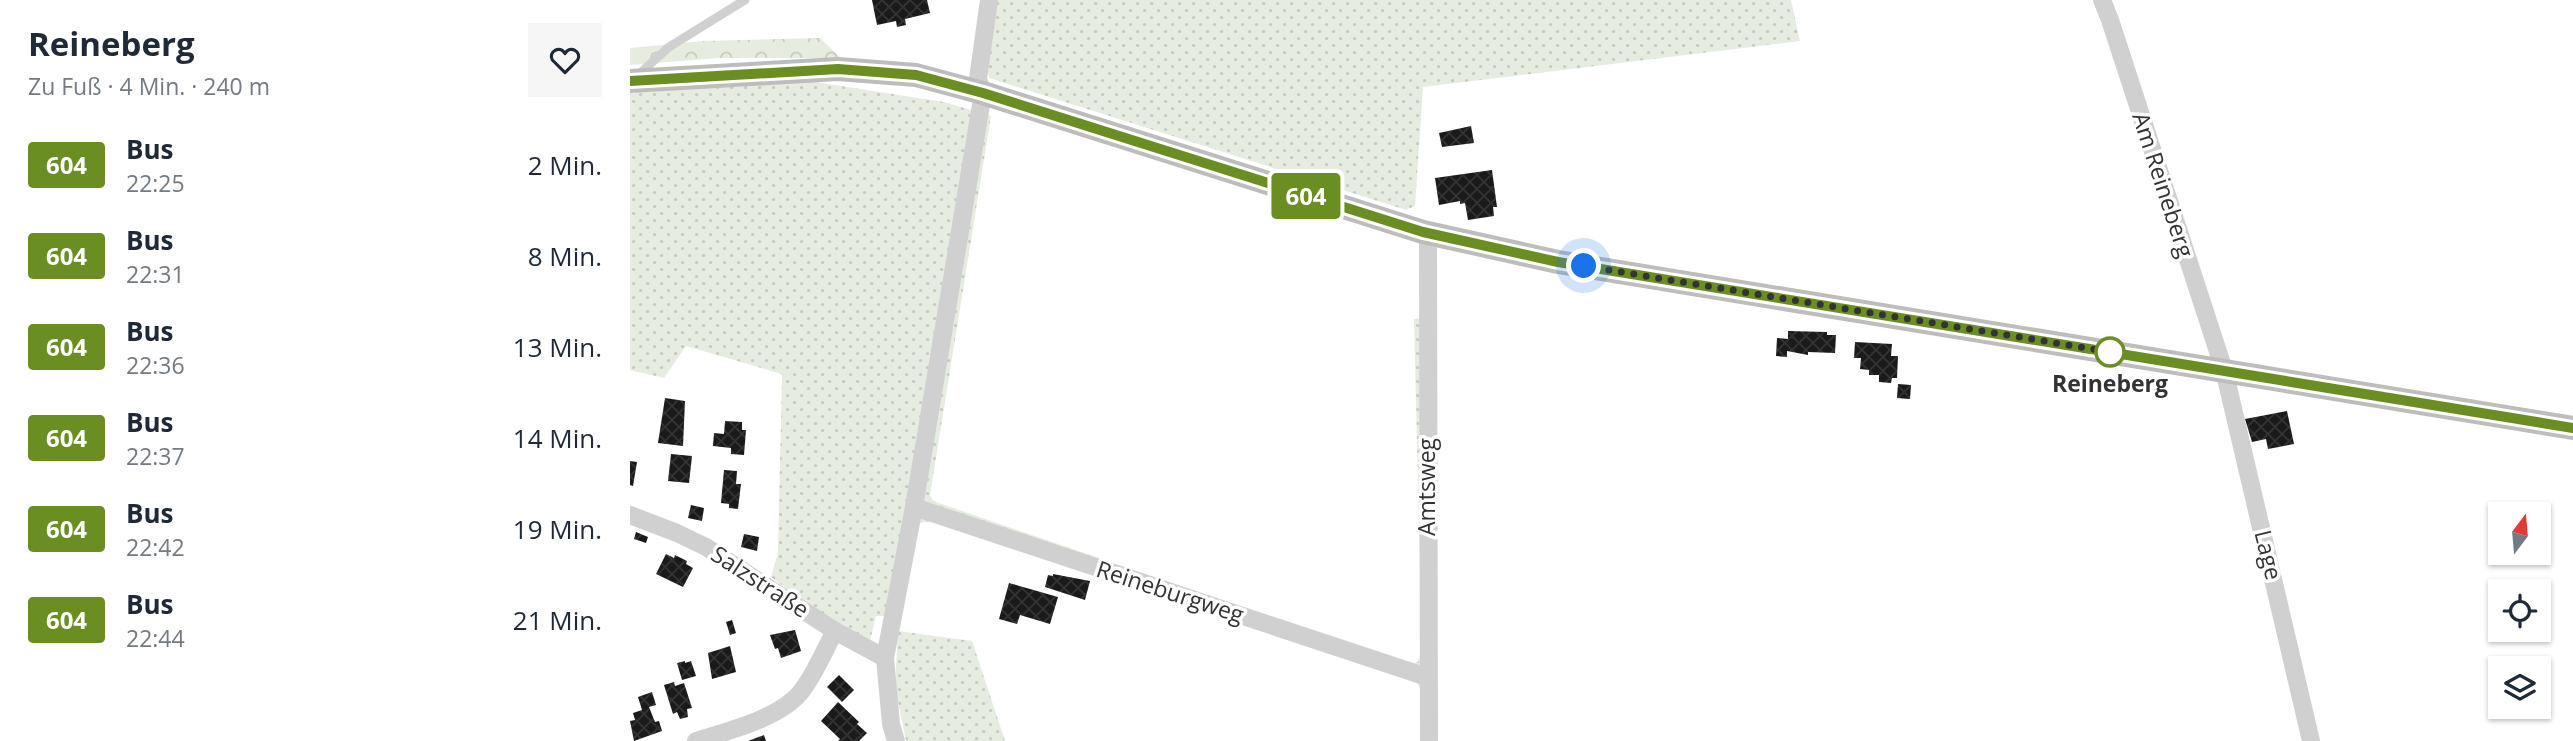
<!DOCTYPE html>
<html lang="de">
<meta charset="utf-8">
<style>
:root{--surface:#fff;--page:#f6f6f7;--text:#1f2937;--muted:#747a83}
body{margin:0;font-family:"Open Sans",sans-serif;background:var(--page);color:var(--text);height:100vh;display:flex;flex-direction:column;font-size:26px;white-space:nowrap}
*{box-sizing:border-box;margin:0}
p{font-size:23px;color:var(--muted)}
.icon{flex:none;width:38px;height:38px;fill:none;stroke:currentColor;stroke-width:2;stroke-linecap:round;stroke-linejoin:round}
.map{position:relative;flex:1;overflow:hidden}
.panel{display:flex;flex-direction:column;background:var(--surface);width:630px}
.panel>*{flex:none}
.badge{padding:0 14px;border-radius:5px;font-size:24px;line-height:46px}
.needle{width:46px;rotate:16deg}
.buttons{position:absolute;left:1858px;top:502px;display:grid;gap:14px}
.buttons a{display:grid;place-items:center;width:63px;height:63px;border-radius:0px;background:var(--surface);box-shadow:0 2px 5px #0004;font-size:35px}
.you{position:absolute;width:35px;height:35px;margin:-18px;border:5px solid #fff;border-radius:50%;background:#1a73e8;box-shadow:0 0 0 10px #1a73e833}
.map>.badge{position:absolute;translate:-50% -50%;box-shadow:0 0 0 4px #fff}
.round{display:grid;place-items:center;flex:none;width:74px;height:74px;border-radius:0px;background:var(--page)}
.summary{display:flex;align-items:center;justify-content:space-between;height:119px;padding:0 28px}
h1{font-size:33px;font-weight:700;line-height:52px}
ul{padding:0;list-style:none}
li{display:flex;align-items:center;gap:21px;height:91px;padding:0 28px}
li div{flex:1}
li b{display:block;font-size:26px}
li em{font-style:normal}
li .badge{min-width:77px;font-weight:700;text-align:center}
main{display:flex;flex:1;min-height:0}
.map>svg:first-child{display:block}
.grass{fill:url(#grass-dots)}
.forest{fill:url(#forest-crowns)}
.building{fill:url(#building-cross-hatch)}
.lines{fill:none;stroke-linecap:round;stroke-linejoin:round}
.service{stroke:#d0d0d0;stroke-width:9}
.minor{stroke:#d0d0d0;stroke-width:18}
.secondary{stroke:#bdbdbd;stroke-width:24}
.line-casing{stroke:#fff;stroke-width:16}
.line{stroke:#6b8e23;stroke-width:10}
.walk{stroke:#333;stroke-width:7;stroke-dasharray:0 12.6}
.stop-dot{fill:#fff;stroke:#6b8e23;stroke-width:3.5}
.labels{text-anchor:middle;stroke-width:7;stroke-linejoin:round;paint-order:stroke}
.street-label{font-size:23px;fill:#333;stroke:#fff}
.stop-label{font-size:23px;font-weight:bold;fill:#333;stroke:#fff}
</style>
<main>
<section class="panel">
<div class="summary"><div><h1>Reineberg</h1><p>Zu Fuß · 4 Min. · 240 m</p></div><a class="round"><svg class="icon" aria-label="heart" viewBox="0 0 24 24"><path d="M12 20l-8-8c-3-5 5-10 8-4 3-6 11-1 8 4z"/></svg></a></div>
<ul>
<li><span class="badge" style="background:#6b8e23;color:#fff">604</span><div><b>Bus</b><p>22:25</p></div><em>2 Min.</em></li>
<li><span class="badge" style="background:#6b8e23;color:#fff">604</span><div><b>Bus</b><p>22:31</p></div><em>8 Min.</em></li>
<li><span class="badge" style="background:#6b8e23;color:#fff">604</span><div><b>Bus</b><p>22:36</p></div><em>13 Min.</em></li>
<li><span class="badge" style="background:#6b8e23;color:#fff">604</span><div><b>Bus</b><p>22:37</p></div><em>14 Min.</em></li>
<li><span class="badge" style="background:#6b8e23;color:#fff">604</span><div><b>Bus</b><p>22:42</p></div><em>19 Min.</em></li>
<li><span class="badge" style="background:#6b8e23;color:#fff">604</span><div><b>Bus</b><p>22:44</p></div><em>21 Min.</em></li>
</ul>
</section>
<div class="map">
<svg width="1943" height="741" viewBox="0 0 1943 741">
<defs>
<pattern id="grass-dots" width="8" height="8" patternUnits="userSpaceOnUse" patternTransform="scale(1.75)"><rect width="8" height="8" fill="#e6ecdf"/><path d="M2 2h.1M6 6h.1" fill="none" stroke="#c6cbc0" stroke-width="1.8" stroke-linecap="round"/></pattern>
<pattern id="forest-crowns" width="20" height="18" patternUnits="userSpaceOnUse" patternTransform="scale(1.75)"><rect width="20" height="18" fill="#e6ecdf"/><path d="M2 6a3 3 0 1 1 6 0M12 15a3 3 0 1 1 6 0" fill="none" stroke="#c6cbc0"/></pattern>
<pattern id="building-cross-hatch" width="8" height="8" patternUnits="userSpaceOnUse" patternTransform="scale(1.75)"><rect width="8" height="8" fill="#1a1a1a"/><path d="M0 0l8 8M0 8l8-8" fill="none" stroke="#333"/></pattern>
</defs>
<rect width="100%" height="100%" fill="#fff"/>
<g class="grass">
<polygon points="364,0 1161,0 1170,41 793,87 785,206 776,210 359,78 357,65"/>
<polygon points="179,81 314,102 361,116 300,495 303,501 781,665 788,662 792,651 784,319 801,317 791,690 784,678 301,521 289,523 256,616 246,616 240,641 209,626 141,577 148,553 152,374 56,346 34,378 0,370 0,93"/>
<polygon points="268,631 342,641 375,741 276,741 265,687"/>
</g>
<polygon class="forest" points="190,38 211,58 88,58 0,65 0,48 73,41"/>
<g class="building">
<polygon points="242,0 297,0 300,13 275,19 276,25 267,27 266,21 247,25"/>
<polygon points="841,126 844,143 812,147 809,133"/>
<polygon points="862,170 867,207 863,207 864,216 838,220 835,203 830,204 830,201 809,205 805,178"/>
<polygon points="1158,331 1197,332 1197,335 1206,335 1205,353 1178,352 1178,355 1157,351 1157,357 1146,356 1147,338 1158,339"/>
<polygon points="1225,342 1262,344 1261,356 1268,356 1267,378 1262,378 1261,383 1249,382 1249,375 1239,375 1239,370 1230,369 1231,358 1224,358"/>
<polygon points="1268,384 1281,385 1280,399 1267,398"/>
<polygon points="35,398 55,401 53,446 28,443"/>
<polygon points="1657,411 1664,444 1638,449 1636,439 1622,442 1615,419"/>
<polygon points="95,421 112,422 112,430 116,430 114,455 101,454 101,448 83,446 84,433 94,434"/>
<polygon points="41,454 62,456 59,483 38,481"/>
<polygon points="0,461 7,462 3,486 0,485"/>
<polygon points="94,470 107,471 106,484 111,484 108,509 99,508 99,504 91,503"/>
<polygon points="61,505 74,508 72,521 58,518"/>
<polygon points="6,532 18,537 16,543 4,539"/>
<polygon points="114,534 129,537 127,551 111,547"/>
<polygon points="36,554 44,558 45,555 57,561 56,564 63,568 53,587 26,574"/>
<polygon points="423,574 460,581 455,600 415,587 418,575 423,576"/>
<polygon points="379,583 428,597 420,624 390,615 387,624 369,619"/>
<polygon points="102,620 106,633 100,635 96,622"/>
<polygon points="165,630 171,651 151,658 148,648 145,649 140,635"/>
<polygon points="100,646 106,672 82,679 78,653"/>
<polygon points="55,661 55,663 61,661 66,676 52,680 47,663"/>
<polygon points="209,675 224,690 212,702 197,687"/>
<polygon points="44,682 45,686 54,683 62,708 57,709 58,717 50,719 47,712 43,714 34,685"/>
<polygon points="22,692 26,705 19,707 25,722 29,721 32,731 4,741 0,721 5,720 3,713 12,710 8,697"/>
<polygon points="208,702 229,722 227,724 237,733 229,741 208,741 210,739 191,721"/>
<polygon points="134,735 136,741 118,741"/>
</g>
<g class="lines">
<polyline class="service" points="8,75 39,47 115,0"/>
<g class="minor">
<polyline points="1472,0 1480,20 1594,370 1681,741"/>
<polyline points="798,233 799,741"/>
<polyline points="284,507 797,677"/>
<polyline points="0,515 47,533 76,547 205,631 255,658"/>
<path d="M 66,741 C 97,731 148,719 170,693 C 184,676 194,651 205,631"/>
<polyline points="266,741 261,724 255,658 284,507 353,93 348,79 359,0"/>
</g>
<polyline class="secondary" points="0,81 208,69 286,75 353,93 793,232 928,262 1943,428"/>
</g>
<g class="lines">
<g class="line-casing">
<polyline id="line" points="0,81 208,69 286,75 353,93 793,232 928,262 1943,428"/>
</g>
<use href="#line" class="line"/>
<polyline class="walk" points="954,266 1487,353 1480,352"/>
</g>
<circle class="stop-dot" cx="1480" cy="352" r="14"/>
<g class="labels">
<g class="street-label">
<text transform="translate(1533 185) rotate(72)" y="8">Am Reineberg</text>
<text transform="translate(797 487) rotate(-90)" y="8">Amtsweg</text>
<text transform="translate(1638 555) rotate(76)" y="8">Lage</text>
<text transform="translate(130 582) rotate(33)" y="8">Salzstraße</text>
<text transform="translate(540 592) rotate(18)" y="8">Reineburgweg</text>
</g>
<g class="stop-label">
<text x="1480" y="392">Reineberg</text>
</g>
</g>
</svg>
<div class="buttons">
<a><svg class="needle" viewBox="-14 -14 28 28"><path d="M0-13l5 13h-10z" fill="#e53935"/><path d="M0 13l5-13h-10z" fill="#747a83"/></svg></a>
<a><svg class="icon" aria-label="locate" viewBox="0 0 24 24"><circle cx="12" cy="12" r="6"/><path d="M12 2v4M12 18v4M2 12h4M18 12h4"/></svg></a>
<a><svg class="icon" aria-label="layers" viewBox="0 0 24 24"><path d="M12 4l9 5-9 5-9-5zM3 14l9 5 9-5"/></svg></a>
</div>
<div class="you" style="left:954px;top:266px"></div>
<b class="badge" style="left:676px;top:196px;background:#6b8e23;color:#fff">604</b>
</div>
</main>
